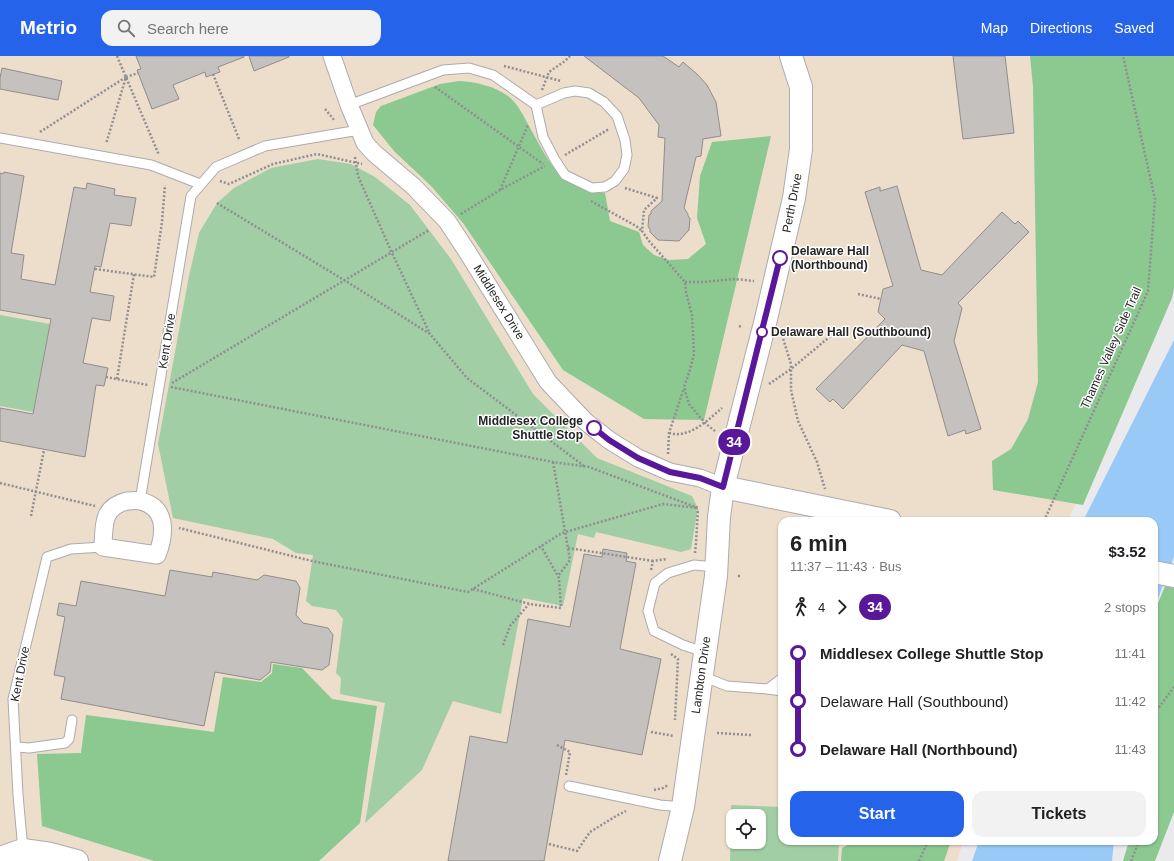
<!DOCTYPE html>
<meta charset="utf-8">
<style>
:root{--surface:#fff;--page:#f2f2f2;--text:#202124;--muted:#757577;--accent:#2563eb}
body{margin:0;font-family:Helvetica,sans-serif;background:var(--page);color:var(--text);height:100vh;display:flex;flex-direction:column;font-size:15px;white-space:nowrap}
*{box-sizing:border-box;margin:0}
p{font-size:13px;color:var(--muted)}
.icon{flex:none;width:22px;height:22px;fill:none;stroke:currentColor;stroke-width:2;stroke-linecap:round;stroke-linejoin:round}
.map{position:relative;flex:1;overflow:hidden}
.drawer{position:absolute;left:778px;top:461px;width:380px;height:328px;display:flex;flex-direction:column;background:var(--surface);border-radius:12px;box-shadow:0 1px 3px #0004}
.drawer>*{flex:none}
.badge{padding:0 8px;border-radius:13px;font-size:14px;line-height:26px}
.fabs{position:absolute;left:726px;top:753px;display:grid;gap:8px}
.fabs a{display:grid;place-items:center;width:40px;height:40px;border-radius:8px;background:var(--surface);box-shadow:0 1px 3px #0004;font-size:20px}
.map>.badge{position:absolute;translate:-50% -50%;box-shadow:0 0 0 2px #fff}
.legs{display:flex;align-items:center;gap:6px;height:44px;padding:0 12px;font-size:13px}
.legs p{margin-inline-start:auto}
.headline{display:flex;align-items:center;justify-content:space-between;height:68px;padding:0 12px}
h1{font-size:22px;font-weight:600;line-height:30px}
.primary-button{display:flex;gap:8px;margin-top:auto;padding:8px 12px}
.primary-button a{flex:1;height:46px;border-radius:12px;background:var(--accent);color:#fff;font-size:16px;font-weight:600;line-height:46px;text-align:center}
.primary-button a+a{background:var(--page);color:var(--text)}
ul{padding:0 12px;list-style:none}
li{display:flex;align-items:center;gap:14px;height:48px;font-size:15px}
li i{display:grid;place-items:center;width:6px;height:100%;margin:0 5px;background:currentColor}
li i::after{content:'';width:10px;height:10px;margin:-5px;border:3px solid;border-radius:50%;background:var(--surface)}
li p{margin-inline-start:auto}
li:first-child i{background:linear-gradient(#0000 50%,currentColor 0)}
li:last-child i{background:linear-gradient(currentColor 50%,#0000 0)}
header{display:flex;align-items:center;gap:24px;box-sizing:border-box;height:56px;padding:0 20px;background:var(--accent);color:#fff}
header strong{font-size:19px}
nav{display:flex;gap:22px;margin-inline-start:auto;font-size:14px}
.search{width:280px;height:36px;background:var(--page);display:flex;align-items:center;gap:10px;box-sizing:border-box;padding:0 14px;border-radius:12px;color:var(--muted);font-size:15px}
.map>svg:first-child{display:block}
.education{fill:#edddcb;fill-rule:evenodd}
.green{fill:#a1cea5;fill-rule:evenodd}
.forest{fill:#8bc991}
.water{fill:#99caf7}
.building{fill:#c4c1bf;stroke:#908d8b}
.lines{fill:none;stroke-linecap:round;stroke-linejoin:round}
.lane-casing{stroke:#acabae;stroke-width:11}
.street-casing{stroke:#acabae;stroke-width:19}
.secondary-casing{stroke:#acabae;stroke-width:24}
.path{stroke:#8f8e90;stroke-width:2.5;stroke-dasharray:2 2;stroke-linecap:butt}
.lane{stroke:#fff;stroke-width:9}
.street{stroke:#fff;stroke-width:17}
.secondary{stroke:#fff;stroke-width:22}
.line-1-casing{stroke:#fff;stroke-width:9}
.line-1{stroke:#59189a;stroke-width:6}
.stop-1-dot{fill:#fff;stroke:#59189a;stroke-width:2}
.labels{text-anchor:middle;stroke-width:3;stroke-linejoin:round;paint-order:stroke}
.street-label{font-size:12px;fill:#242425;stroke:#fff}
.stop-label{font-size:12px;font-weight:bold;fill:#242425;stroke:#fff;text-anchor:start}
</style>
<header>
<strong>Metrio</strong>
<div class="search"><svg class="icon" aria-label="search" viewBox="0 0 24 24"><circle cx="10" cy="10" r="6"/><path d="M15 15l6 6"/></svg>Search here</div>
<nav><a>Map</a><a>Directions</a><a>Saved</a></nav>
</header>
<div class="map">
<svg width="1174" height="805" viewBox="0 0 1174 805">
<rect width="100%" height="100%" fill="#eae9ec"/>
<path class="education" d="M 0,0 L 1152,0 L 1162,241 L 1068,465 L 782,465 L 782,785 L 963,785 L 957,805 L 0,805 ZM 733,760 L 759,760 L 759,786 L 733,786 Z"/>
<g class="green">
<polygon points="318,103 351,108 375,121 410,149 451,203 533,338 597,402 692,440 698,452 691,493 681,496 596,476 594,482 578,478 563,550 523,542 501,658 453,645 422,714 365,767 385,647 340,638 341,622 336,617 343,563 336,554 312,550 306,545 313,499 296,497 273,483 173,462 158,388 189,220 199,177 217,147 234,132 271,112"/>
<polygon points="0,259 50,268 33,356 0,350"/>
<path d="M 731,749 L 782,751 L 782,785 L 839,785 L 838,805 L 730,805 ZM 733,760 L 759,760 L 759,786 L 733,786 Z"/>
</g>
<g class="forest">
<polygon points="1030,0 1174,0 1174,233 1172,242 1083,449 993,434 992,405 1011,393 1028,363 1038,326 1033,31"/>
<path d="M 459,25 C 476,26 494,30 508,40 C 518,48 523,59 529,70 C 538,86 549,109 562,121 C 571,129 593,136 605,137 L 610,165 L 639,176 L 643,189 L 654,199 L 669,204 L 688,203 L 706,188 L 697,162 L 700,120 L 712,86 L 771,80 L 704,364 L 644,363 L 563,314 L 463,167 L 431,130 L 394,95 L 373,69 L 376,56 L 381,50 L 440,28 Z"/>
<polygon points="1165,530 1174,532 1174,756 1155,805 1123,805 1129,785 1154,785 1154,557"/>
<polygon points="273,608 302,612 332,643 377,650 360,767 319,805 154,805 42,770 37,698 81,697 86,659 214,676 223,621 261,626 272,617"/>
<polygon points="855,785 951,785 944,805 841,805 842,792"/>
</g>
<g class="water">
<polygon points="1174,284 1174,501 1154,553 1154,465 1083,465"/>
<polygon points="979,785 1114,785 1112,805 972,805"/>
</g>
<g class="building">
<polygon points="136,0 244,0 244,1 218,11 220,16 206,21 205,16 173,29 179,43 152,53 137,14 141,13"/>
<polygon points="249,0 289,0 289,1 254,15"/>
<polygon points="584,0 663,0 679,11 683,6 698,19 707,29 716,46 721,80 703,83 701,100 696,101 684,152 688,158 688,160 690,162 689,174 679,185 658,184 650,176 650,173 648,171 649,159 651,158 651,155 662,145 665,82 658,81 659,69 639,42"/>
<polygon points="953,0 1005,0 1014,77 963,83"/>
<polygon points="2,12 62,25 58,44 0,33 0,22"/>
<polygon points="4,116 24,120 11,197 24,199 21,223 55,229 74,131 86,133 87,127 115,133 114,139 136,142 131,170 110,167 101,211 95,210 90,236 114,240 110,265 92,262 83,307 108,312 104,330 96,329 85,401 0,385 0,352 33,358 51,263 0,254 0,117 3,118"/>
<polygon points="897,130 921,214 942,219 1002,156 1015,168 1018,165 1029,176 958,247 962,252 954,285 981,373 966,378 965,374 948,380 924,295 902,289 843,353 833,343 830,346 816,333 885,263 878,256 883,233 893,230 865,136 880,131 880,135"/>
<polygon points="603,493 627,497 626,505 636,507 620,593 661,603 642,699 565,684 544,805 448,805 470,680 507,687 528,563 570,571 584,498 602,501"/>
<polygon points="170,514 212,521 213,516 257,524 264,519 296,525 300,532 296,559 303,567 328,572 333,579 329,609 322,614 271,606 270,616 260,624 215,616 204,670 61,643 65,621 54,619 65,561 57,559 59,547 76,550 81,525 165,540"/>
</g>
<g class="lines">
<g class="lane-casing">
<g id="lane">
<polyline points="349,49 443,14 469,12 493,19 536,49 543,81 555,104 565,119 592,132 605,131 615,125 624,113 627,99 625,84 617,60 604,46 589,37 575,35 564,37 536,49"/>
<polyline points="0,82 151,109 200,128"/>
<polyline points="140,445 191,140 216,111 265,90 359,74"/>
<polyline points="704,596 683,589 654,575 648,555 655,527 668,517 694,509 716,511"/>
<polyline points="702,620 727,630 768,633 782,635"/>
<polyline points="768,633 782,622"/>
<polyline points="17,691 29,692 65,687 69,683 72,664"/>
<polyline points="569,730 660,749 683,751"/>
<polyline points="23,794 18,739 13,643 47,501 71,493 103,491"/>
</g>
</g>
<g class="street-casing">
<g id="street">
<polyline points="332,0 349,49 365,87 374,97 413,130 447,165 468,197 548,326 586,366 609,384 638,402 670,416 700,422 723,431"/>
<path d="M 127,445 C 131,445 136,444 140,445 C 168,451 165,479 157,499 L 103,491 C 104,469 102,451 127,445 Z"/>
</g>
</g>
<g class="secondary-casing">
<g id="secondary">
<polyline points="723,431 890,465"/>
<polyline points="1154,516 1174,520"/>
<polyline points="0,802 23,794 51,798 77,805"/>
<polyline points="670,805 683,751 716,520 719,461 723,431 766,263 794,142 801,93 801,31 791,0"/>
</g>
</g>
<g class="path">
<polyline points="117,0 159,99"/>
<polyline points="504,10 561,25"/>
<polyline points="213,18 239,83"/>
<polyline points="126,21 138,17"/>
<polyline points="435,31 543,108"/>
<polyline points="542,34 549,16 565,5 570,0"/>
<polyline points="325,53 335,65"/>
<polyline points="40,76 126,21 106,88"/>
<polyline points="565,99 609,73"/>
<polyline points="355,101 358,120 392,197 430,278"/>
<polyline points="220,125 229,128 273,108 317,98 362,108"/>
<polyline points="625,132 657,142 644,154 642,175 649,185 685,226 686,236 692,259 694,298 689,317 684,331 689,348 705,367 715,375"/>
<polyline points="500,134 528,69"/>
<polyline points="591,145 636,170 642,175"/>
<polyline points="217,147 344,224 430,278 467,322 584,410"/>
<polyline points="461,158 500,134 545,110"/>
<polyline points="95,213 154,221 162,166 165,129"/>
<polyline points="685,226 702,226 735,223 754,225"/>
<polyline points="858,238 881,243"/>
<polyline points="739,270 742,271"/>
<polyline points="782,279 791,308 791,334 798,365 817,406 825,433"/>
<polyline points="106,321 148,329"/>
<polyline points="117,323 134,218"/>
<polyline points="172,327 429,174"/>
<polyline points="769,328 791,313 833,278"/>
<polyline points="171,331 553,406 589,411 698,452 663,448 562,477 468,536 312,505 179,472"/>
<path d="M 669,377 C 689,383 708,364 722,352"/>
<polyline points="668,398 669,377 684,332"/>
<polyline points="553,406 570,504 558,520"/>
<polyline points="0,427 95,450"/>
<polyline points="31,460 44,394"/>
<polyline points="1044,465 1148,235 1155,143 1123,0"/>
<polyline points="568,492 653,505"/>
<polyline points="695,497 696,487 698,453"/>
<polyline points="651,514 653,505 667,503"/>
<polyline points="738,520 741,520"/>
<polyline points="473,533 530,548 561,552 559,522 541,490"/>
<polyline points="503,589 510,570 529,548"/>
<polyline points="671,598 678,603 675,664"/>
<polyline points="1154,658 1174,631"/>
<polyline points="651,676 674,680"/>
<polyline points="717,677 751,679"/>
<polyline points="557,689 570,696 566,719"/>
<polyline points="654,734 663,732 668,729"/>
<polyline points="549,788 577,795 590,776 616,760 626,755"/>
<polyline points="919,805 928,785"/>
<polyline points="1131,805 1139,785"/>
</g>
<use href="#lane" class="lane"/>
<use href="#street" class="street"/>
<use href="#secondary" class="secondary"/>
</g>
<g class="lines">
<g class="line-1-casing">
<polyline id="line-1" points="594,372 609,384 638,402 670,416 700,422 723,431 780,202"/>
</g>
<use href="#line-1" class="line-1"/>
</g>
<g class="stop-1-dot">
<circle cx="780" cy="202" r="7"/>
<circle cx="762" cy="276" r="5"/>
<circle cx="594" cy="372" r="7"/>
</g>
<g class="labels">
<g class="street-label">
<text transform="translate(792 147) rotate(-79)" y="4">Perth Drive</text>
<text transform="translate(499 246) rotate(58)" y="4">Middlesex Drive</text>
<text transform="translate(167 285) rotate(-81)" y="4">Kent Drive</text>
<text transform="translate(1111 292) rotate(-66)" y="4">Thames Valley Side Trail</text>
<text transform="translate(20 618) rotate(-79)" y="4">Kent Drive</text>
<text transform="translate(701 619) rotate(-82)" y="4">Lambton Drive</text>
</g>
<g class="stop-label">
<text x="791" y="199">Delaware Hall<tspan x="791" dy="14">(Northbound)</tspan></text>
<text x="771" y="280">Delaware Hall (Southbound)</text>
<text x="583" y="369" text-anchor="end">Middlesex College<tspan x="583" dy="14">Shuttle Stop</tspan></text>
</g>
</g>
</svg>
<div class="fabs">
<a><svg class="icon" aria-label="locate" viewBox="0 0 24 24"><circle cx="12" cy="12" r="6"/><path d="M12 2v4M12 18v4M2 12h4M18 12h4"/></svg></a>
</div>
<b class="badge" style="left:734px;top:386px;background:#59189a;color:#fff">34</b>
<section class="drawer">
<div class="headline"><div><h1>6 min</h1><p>11:37 – 11:43 · Bus</p></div><b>$3.52</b></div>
<div class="legs"><svg class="icon" aria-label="walk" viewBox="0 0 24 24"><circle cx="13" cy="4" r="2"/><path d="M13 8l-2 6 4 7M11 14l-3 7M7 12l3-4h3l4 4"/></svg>4<svg class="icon" aria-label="forward" viewBox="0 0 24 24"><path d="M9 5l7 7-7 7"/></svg><b class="badge" style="background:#59189a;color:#fff">34</b><p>2 stops</p></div>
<ul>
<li><i style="color:#59189a"></i><b>Middlesex College Shuttle Stop</b><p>11:41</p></li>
<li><i style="color:#59189a"></i><span>Delaware Hall (Southbound)</span><p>11:42</p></li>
<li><i style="color:#59189a"></i><b>Delaware Hall (Northbound)</b><p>11:43</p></li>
</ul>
<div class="primary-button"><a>Start</a><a>Tickets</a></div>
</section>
</div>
